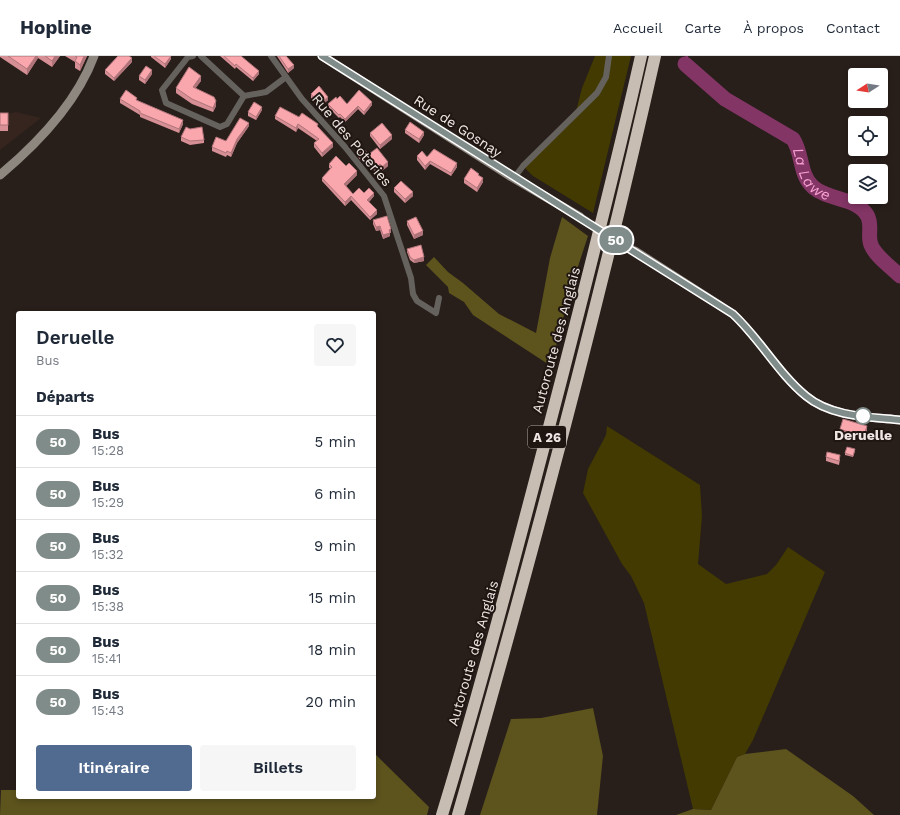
<!DOCTYPE html>
<html lang="fr">
<meta charset="utf-8">
<style>
:root{--surface:#fff;--page:#f6f6f7;--text:#1f2937;--muted:#747a83;--line:#e0e1e3;--accent:#506a90}
body{margin:0;font-family:"Work Sans",sans-serif;background:var(--page);color:var(--text);height:100vh;display:flex;flex-direction:column;font-size:15px;white-space:nowrap}
*{box-sizing:border-box;margin:0}
p{font-size:13px;color:var(--muted)}
.icon{flex:none;width:22px;height:22px;fill:none;stroke:currentColor;stroke-width:2;stroke-linecap:round;stroke-linejoin:round}
.map{position:relative;flex:1;overflow:hidden}
.sheet{position:absolute;left:16px;top:255px;width:360px;height:488px;display:flex;flex-direction:column;background:var(--surface);border-radius:4px;box-shadow:0 2px 6px #0003}
.sheet>*{flex:none}
.badge{padding:0 8px;border-radius:13px;font-size:14px;line-height:26px}
.needle{width:26px;rotate:258deg}
.fabs{position:absolute;left:848px;top:12px;display:grid;gap:8px}
.fabs a{display:grid;place-items:center;width:40px;height:40px;border-radius:4px;background:var(--surface);box-shadow:0 2px 6px #0003;font-size:20px}
.map>.badge{position:absolute;translate:-50% -50%;box-shadow:0 0 0 2px #fff}
h2{padding:0 20px;font-size:15px;line-height:36px}
.round{display:grid;place-items:center;flex:none;width:42px;height:42px;border-radius:4px;background:var(--page)}
.summary{display:flex;align-items:center;justify-content:space-between;height:68px;padding:0 20px}
h1{font-size:19px;font-weight:600;line-height:30px}
.action{display:flex;gap:8px;margin-top:auto;padding:8px 20px}
.action a{flex:1;height:46px;border-radius:4px;background:var(--accent);color:#fff;font-size:16px;font-weight:600;line-height:46px;text-align:center}
.action a+a{background:var(--page);color:var(--text)}
ul{padding:0;list-style:none}
li{display:flex;align-items:center;gap:12px;height:52px;padding:0 20px;border-top:1px solid var(--line)}
li div{flex:1}
li b{display:block;font-size:15px}
li em{font-style:normal}
li .badge{min-width:44px;font-weight:700;text-align:center}
header{display:flex;align-items:center;gap:24px;box-sizing:border-box;height:56px;padding:0 20px;background:var(--surface);border-bottom:1px solid var(--line)}
header strong{font-size:19px}
nav{display:flex;gap:22px;margin-inline-start:auto;font-size:14px}
.map>svg:first-child{display:block}
.built{fill:#36251f}
.green{fill:#423a00}
.forest{fill:#5c531d}
.lines{fill:none;stroke-linecap:round;stroke-linejoin:round}
.stream{stroke:#833565;stroke-width:2.5}
.river{stroke:#833565;stroke-width:15}
.secondary-tunnel{stroke:#463c38;stroke-width:9;stroke-dasharray:9 4.5;stroke-linecap:butt}
.street{stroke:#65625e;stroke-width:6}
.secondary{stroke:#8d8780;stroke-width:9}
.highway{stroke:#c7bdb3;stroke-width:12}
.wall{fill:#d68f95}
.shaded-wall{fill:#ae7479}
.building{fill:#f9a6ad;stroke:#ae7479}
.line-casing{stroke:#fff;stroke-width:9}
.line{stroke:#808c89;stroke-width:6}
.stop-dot{fill:#fff;stroke:#808c89;stroke-width:2}
.labels{text-anchor:middle;stroke-width:4;stroke-linejoin:round;paint-order:stroke}
.shield{fill:#1f1511;stroke:#b1a8a5;stroke-width:1}
.shield-label{font-size:13px;font-weight:bold;fill:#efe7e4}
.street-label{font-size:14px;fill:#efe7e4;stroke:#1f1511}
.stop-label{font-size:14px;font-weight:bold;fill:#efe7e4;stroke:#1f1511}
.water-label{font-size:15px;font-style:italic;fill:#faa1d4;stroke:#1f1511}
</style>
<header>
<strong>Hopline</strong>
<nav><a>Accueil</a><a>Carte</a><a>À propos</a><a>Contact</a></nav>
</header>
<div class="map">
<svg width="900" height="759" viewBox="0 0 900 759">
<rect width="100%" height="100%" fill="#281e1a"/>
<polygon class="built" points="16,56 41,62 0,94 0,59"/>
<g class="green">
<polygon points="595,0 631,0 593,157 533,120 523,110 575,59 582,32"/>
<polygon points="607,370 700,429 702,460 698,508 726,528 767,518 776,509 788,491 825,516 753,684 745,698 737,701 711,754 693,753 644,547 631,520 622,508 583,437 588,413 606,379"/>
</g>
<g class="forest">
<polygon points="562,161 588,180 570,235 551,310 473,259 464,246 449,237 448,231 426,209 434,201 448,216 463,227 499,258 536,277 550,202"/>
<polygon points="593,652 603,700 597,759 480,759 511,663 541,662"/>
<polygon points="786,693 853,740 874,759 676,759 693,753 711,754 737,701 745,698"/>
<polygon points="374,697 429,751 427,759 0,759 1,734 18,734 18,741 374,741"/>
</g>
<g class="lines">
<polyline class="stream" points="685,8 687,0"/>
<path class="river" id="s1" d="M 685,8 L 725,43 L 793,83 C 803,98 799,118 813,131 C 829,145 856,141 867,159 C 873,169 867,179 871,189 C 876,201 891,211 900,220"/>
<polyline class="secondary-tunnel" points="580,161 635,195"/>
<g class="street">
<polyline points="193,0 188,1 162,34 166,47 220,71 227,68 244,40 266,36 286,21"/>
<polyline points="201,0 244,40"/>
<polyline points="271,0 302,43 345,91 384,140 411,222 413,238 417,245 436,257 439,242"/>
<polyline points="514,122 523,110 597,37 606,21 609,0"/>
</g>
<g class="secondary">
<polyline points="322,0 510,120 580,161"/>
<path d="M 0,119 C 37,88 77,46 94,0"/>
<path d="M 635,195 L 733,258 C 760,283 778,317 806,340 C 831,361 870,361 900,364"/>
</g>
<g class="highway">
<path d="M 442,759 C 481,631 515,501 549,371 C 581,248 613,124 641,0"/>
<path d="M 458,759 C 530,508 598,255 655,0"/>
</g>
</g>
<g class="wall">
<polygon points="0,0 60,0 52,11 38,2 27,19 0,1"/>
<polygon points="65,0 87,0 80,15 75,12 75,6"/>
<polygon points="151,0 171,0 171,3 165,12 151,1"/>
<polygon points="220,0 241,0 259,18 253,25 236,11 235,13"/>
<polygon points="277,0 286,0 294,12 288,17"/>
<polygon points="132,6 114,25 105,18 105,14"/>
<polygon points="152,18 145,28 139,24 139,20"/>
<polygon points="201,25 195,32 216,50 213,56 192,48 176,37 176,32"/>
<polygon points="311,38 328,44 319,52 311,42"/>
<polygon points="120,43 137,44 183,68 179,77 140,61 140,59 120,47"/>
<polygon points="337,43 347,48 372,49 364,59 358,53 345,66 340,61 339,62 328,51 328,48"/>
<polygon points="262,54 256,64 248,60 248,56"/>
<rect x="0" y="57" width="8" height="18"/>
<polygon points="275,60 299,61 318,71 333,91 322,101 314,91 314,87 317,85 298,72 296,76 275,63"/>
<polygon points="249,70 237,87 231,101 227,99 226,101 212,95 212,91 226,85"/>
<polygon points="405,74 424,79 419,87 405,77"/>
<polygon points="370,77 392,83 380,93 370,80"/>
<polygon points="181,81 204,84 204,87 190,89 181,85"/>
<polygon points="358,97 369,98 388,110 382,115 380,112 375,116 365,105 363,107 358,101"/>
<polygon points="417,100 427,101 457,111 451,120 430,108 425,114 417,104"/>
<polygon points="329,108 346,110 357,119 346,130 353,138 364,137 374,140 369,146 377,158 370,164 351,144 345,150 322,125 322,122 331,113 329,112"/>
<polygon points="479,120 483,126 477,136 464,127 464,123"/>
<polygon points="394,132 413,140 405,147 394,136"/>
<polygon points="373,164 391,177 390,177 390,180 383,183 380,174 376,175 373,168"/>
<polygon points="407,165 423,179 414,183 407,169"/>
<polygon points="407,193 424,205 414,207 410,204 407,196"/>
<polygon points="840,373 867,374 864,383 862,384 840,376"/>
<polygon points="855,395 853,401 845,399 845,397"/>
<polygon points="826,401 840,403 839,409 826,405"/>
</g>
<g class="shaded-wall">
<polygon points="36,0 38,0 38,2 27,19 27,13"/>
<polygon points="55,0 60,0 52,11 52,5"/>
<polygon points="84,0 87,0 80,15 80,9"/>
<polygon points="171,0 171,3 165,12 165,8"/>
<polygon points="132,2 132,6 114,25 114,22"/>
<polygon points="294,9 294,12 288,17 288,13"/>
<polygon points="152,14 152,18 145,28 145,24"/>
<polygon points="259,15 259,18 253,25 253,22"/>
<polygon points="201,20 201,25 193,36 193,31"/>
<polygon points="328,41 328,44 319,52 319,49"/>
<polygon points="216,45 216,50 213,56 213,52"/>
<polygon points="372,46 372,49 364,59 364,56"/>
<polygon points="358,50 358,53 345,66 345,63"/>
<polygon points="262,51 262,54 256,64 256,61"/>
<polygon points="183,64 183,68 179,77 179,73"/>
<polygon points="249,67 249,70 237,87 231,101 231,97 237,83"/>
<polygon points="298,68 298,72 296,76 296,72"/>
<polygon points="424,76 424,79 419,87 419,83"/>
<polygon points="392,79 392,83 380,93 380,89"/>
<polygon points="333,87 333,91 322,101 322,97"/>
<polygon points="365,102 365,105 363,107 363,103"/>
<polygon points="430,105 430,108 425,114 425,110"/>
<polygon points="388,106 388,110 382,115 382,111"/>
<polygon points="457,107 457,111 451,120 451,117"/>
<polygon points="380,108 380,112 375,116 375,113"/>
<polygon points="357,115 357,119 344,132 344,128"/>
<polygon points="483,122 483,126 477,136 477,132"/>
<polygon points="413,136 413,140 405,147 405,143"/>
<polygon points="374,137 374,140 367,148 367,144"/>
<polygon points="351,140 351,144 345,150 345,146"/>
<polygon points="377,154 377,158 370,164 370,161"/>
<polygon points="380,170 380,174 376,175 376,171"/>
<polygon points="391,173 391,177 390,177 390,180 383,183 383,179 389,174"/>
<polygon points="423,175 423,179 414,183 414,179"/>
<polygon points="424,201 424,205 414,207 414,204"/>
<polygon points="867,370 867,374 864,383 862,384 862,381"/>
</g>
<g class="building">
<polygon points="8,0 36,0 27,13"/>
<polygon points="45,0 55,0 52,5"/>
<polygon points="75,0 84,0 80,9 75,5 77,1"/>
<polygon points="118,0 129,0 132,2 114,22 105,14"/>
<polygon points="154,0 171,0 165,8"/>
<polygon points="224,0 241,0 259,15 253,22 236,8 235,10"/>
<polygon points="279,0 286,0 294,9 288,13"/>
<polygon points="146,10 152,14 145,24 139,20"/>
<polygon points="189,11 201,20 193,31 214,41 216,45 213,52 192,43 176,32"/>
<polygon points="319,30 328,41 319,49 311,38"/>
<polygon points="126,34 137,42 136,44 183,64 179,73 140,57 140,55 120,43"/>
<polygon points="359,34 372,46 364,56 358,50 345,63 340,58 339,59 328,48 336,41 337,43 340,40 347,48"/>
<polygon points="254,46 262,51 256,61 248,56"/>
<polygon points="280,51 299,61 302,57 318,68 317,70 333,87 322,97 314,87 319,83 308,75 298,68 296,72 275,60"/>
<rect x="0" y="57" width="8" height="12"/>
<polygon points="240,62 249,67 237,83 231,97 227,95 226,97 212,91 216,81 226,85"/>
<polygon points="410,66 424,76 419,83 405,74"/>
<polygon points="382,67 392,79 380,89 370,77"/>
<polygon points="186,71 190,73 202,71 204,84 190,85 181,81"/>
<polygon points="377,92 388,106 382,111 380,108 375,113 365,101"/>
<polygon points="364,93 369,98 363,103 358,97"/>
<polygon points="434,93 457,107 451,117 430,105 425,110 417,100 422,95 427,101"/>
<polygon points="336,100 346,110 349,107 357,115 344,128 353,138 359,132 364,137 369,132 374,137 367,144 377,154 370,161 351,140 345,146 322,122 332,111 329,108"/>
<polygon points="471,112 479,118 478,119 483,122 477,132 464,123"/>
<polygon points="401,125 413,136 405,143 394,132"/>
<polygon points="387,160 391,173 389,174 390,177 383,179 380,170 376,171 373,164"/>
<polygon points="416,161 423,175 414,179 407,165"/>
<polygon points="421,189 424,201 414,204 410,201 407,193"/>
<polygon points="843,363 867,370 864,379 862,381 840,373"/>
<polygon points="847,391 855,393 853,400 845,397"/>
<polygon points="827,396 840,399 839,405 826,401"/>
</g>
<g class="lines">
<g class="line-casing">
<path id="line" d="M 322,0 L 733,258 C 760,283 778,317 806,340 C 831,361 870,361 900,364"/>
</g>
<use href="#line" class="line"/>
</g>
<circle class="stop-dot" cx="863" cy="360" r="8"/>
<g class="labels">
<rect class="shield" x="528" y="370" width="38" height="22" rx="3"/>
<g class="shield-label">
<text x="547" y="386">A 26</text>
</g>
<g class="street-label">
<text transform="translate(458 70) rotate(33)" y="5">Rue de Gosnay</text>
<text transform="translate(352 84) rotate(50)" y="5">Rue des Poteries</text>
<text transform="translate(556 284) rotate(-75)" y="5">Autoroute des Anglais</text>
<text transform="translate(473 597) rotate(-74)" y="5">Autoroute des Anglais</text>
</g>
<g class="stop-label">
<text x="863" y="384">Deruelle</text>
</g>
<g class="water-label">
<text dy="5" stroke="none"><textPath href="#s1" startOffset="173">La Lawe</textPath></text>
</g>
</g>
</svg>
<div class="fabs">
<a><svg class="needle" viewBox="-14 -14 28 28"><path d="M0-13l5 13h-10z" fill="#e53935"/><path d="M0 13l5-13h-10z" fill="#747a83"/></svg></a>
<a><svg class="icon" aria-label="locate" viewBox="0 0 24 24"><circle cx="12" cy="12" r="6"/><path d="M12 2v4M12 18v4M2 12h4M18 12h4"/></svg></a>
<a><svg class="icon" aria-label="layers" viewBox="0 0 24 24"><path d="M12 4l9 5-9 5-9-5zM3 14l9 5 9-5"/></svg></a>
</div>
<b class="badge" style="left:616px;top:184px;background:#808c89;color:#fff">50</b>
<section class="sheet">
<div class="summary"><div><h1>Deruelle</h1><p>Bus</p></div><a class="round"><svg class="icon" aria-label="heart" viewBox="0 0 24 24"><path d="M12 20l-8-8c-3-5 5-10 8-4 3-6 11-1 8 4z"/></svg></a></div>
<h2>Départs</h2>
<ul>
<li><span class="badge" style="background:#808c89;color:#fff">50</span><div><b>Bus</b><p>15:28</p></div><em>5 min</em></li>
<li><span class="badge" style="background:#808c89;color:#fff">50</span><div><b>Bus</b><p>15:29</p></div><em>6 min</em></li>
<li><span class="badge" style="background:#808c89;color:#fff">50</span><div><b>Bus</b><p>15:32</p></div><em>9 min</em></li>
<li><span class="badge" style="background:#808c89;color:#fff">50</span><div><b>Bus</b><p>15:38</p></div><em>15 min</em></li>
<li><span class="badge" style="background:#808c89;color:#fff">50</span><div><b>Bus</b><p>15:41</p></div><em>18 min</em></li>
<li><span class="badge" style="background:#808c89;color:#fff">50</span><div><b>Bus</b><p>15:43</p></div><em>20 min</em></li>
</ul>
<div class="action"><a>Itinéraire</a><a>Billets</a></div>
</section>
</div>
